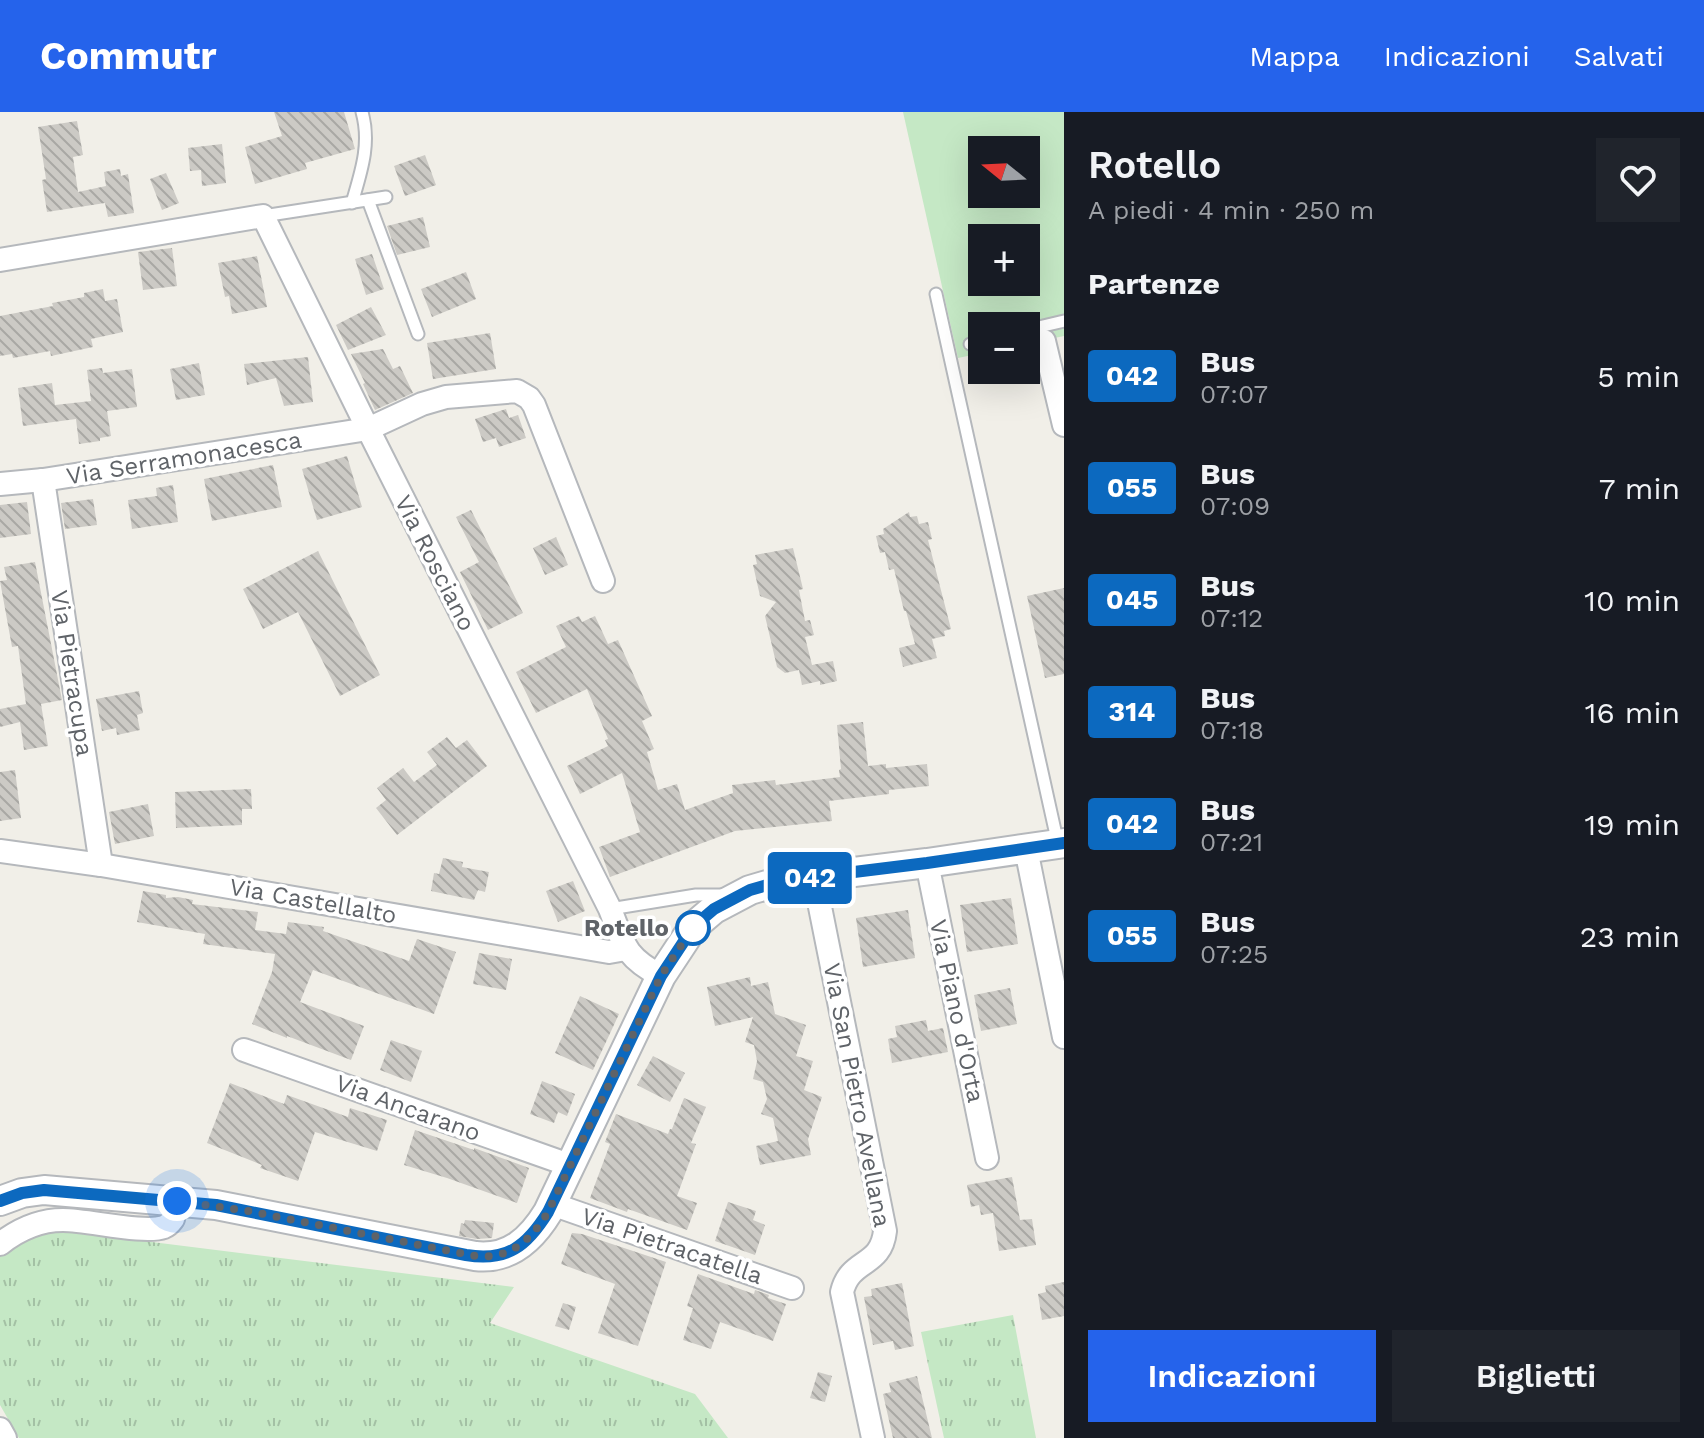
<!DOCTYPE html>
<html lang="it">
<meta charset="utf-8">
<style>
:root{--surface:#171b24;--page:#20242c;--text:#f1f3f6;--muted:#9ea1a6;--accent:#2563eb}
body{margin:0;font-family:"Work Sans",sans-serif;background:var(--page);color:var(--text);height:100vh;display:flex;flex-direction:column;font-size:30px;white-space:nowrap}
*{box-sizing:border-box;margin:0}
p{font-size:26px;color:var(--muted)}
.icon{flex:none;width:44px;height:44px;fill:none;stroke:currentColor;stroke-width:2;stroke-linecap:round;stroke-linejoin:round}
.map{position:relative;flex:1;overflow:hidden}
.sheet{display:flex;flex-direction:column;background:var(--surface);width:640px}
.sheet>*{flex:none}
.badge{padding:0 16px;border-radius:6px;font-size:28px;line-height:52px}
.needle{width:52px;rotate:288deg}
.fabs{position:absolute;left:968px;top:24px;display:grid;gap:16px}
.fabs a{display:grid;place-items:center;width:72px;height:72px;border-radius:0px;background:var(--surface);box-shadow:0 8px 32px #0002;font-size:40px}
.you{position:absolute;width:40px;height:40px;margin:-20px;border:6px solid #fff;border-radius:50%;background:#1a73e8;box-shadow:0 0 0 12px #1a73e833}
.map>.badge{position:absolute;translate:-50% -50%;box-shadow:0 0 0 4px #fff}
h2{padding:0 24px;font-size:30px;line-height:72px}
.round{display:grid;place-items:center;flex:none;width:84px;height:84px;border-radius:0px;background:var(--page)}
.overview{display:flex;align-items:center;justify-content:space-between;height:136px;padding:0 24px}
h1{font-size:38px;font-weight:600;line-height:60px}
.primary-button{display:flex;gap:16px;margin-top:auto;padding:16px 24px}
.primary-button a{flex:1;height:92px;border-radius:0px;background:var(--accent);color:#fff;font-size:32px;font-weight:600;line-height:92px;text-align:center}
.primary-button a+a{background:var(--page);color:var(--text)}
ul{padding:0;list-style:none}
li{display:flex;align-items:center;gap:24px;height:112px;padding:0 24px}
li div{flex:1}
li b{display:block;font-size:30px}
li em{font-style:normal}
li .badge{min-width:88px;font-weight:700;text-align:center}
header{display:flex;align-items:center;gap:48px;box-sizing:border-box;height:112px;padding:0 40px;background:var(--accent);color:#fff}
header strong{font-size:38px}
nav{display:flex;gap:44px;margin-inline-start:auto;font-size:28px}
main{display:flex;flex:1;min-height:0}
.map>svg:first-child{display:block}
.grass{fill:url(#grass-tufts)}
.garden{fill:#c5e8c5;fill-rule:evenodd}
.building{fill:url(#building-back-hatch)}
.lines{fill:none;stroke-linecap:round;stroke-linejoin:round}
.service-casing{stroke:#b5b8bc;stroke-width:15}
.minor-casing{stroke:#b5b8bc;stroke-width:26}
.tertiary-casing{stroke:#b5b8bc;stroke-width:32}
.service{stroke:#fff;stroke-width:11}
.minor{stroke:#fff;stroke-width:22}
.tertiary{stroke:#fff;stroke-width:28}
.line-casing{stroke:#fff;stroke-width:18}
.line{stroke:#0c69bf;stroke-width:12}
.walk{stroke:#5f6368;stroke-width:8;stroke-dasharray:0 14.4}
.stop-dot{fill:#fff;stroke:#0c69bf;stroke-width:4}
.labels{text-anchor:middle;stroke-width:7;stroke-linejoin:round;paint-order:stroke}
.street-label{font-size:24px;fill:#5f6368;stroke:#fff}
.stop-label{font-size:24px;font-weight:bold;fill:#5f6368;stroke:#fff;text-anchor:end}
</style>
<header>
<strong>Commutr</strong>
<nav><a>Mappa</a><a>Indicazioni</a><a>Salvati</a></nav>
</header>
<main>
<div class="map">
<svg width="1064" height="1326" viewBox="0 0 1064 1326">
<defs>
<pattern id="grass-tufts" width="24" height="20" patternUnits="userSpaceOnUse" patternTransform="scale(2)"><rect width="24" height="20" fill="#c5e8c5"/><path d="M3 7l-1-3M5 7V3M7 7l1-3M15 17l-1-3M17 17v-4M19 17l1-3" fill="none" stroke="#a3c0a4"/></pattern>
<pattern id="building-back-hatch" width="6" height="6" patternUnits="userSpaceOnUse" patternTransform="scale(2)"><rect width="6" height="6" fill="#cccac5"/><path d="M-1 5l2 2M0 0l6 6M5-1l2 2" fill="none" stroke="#a9a8a4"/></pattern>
</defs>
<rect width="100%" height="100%" fill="#f1efe8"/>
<g class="grass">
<polygon points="67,1108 128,1127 514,1175 490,1211 695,1282 728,1326 19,1326 0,1293 0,1143"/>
<polygon points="1013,1203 1036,1326 944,1326 921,1220"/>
</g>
<path class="garden" d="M 903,0 L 1064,0 L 1064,224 L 1026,232 L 1026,214 L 982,214 L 982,241 L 958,246 ZM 982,38 L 1026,38 L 1026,82 L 982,82 ZM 982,126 L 1026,126 L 1026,170 L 982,170 Z"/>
<g class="building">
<polygon points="274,0 344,0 355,37 305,51 307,57 255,72 245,35 282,24"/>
<polygon points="77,9 83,43 73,45 78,80 106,74 104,60 120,57 121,64 128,62 134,101 108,105 105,91 47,100 42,68 46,67 38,15"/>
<polygon points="222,32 226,71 202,74 201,58 190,59 188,36"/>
<polygon points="425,43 436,73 405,84 394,54"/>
<polygon points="166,61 179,91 162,98 150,67"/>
<polygon points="423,105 430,135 397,143 387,114"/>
<polygon points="172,136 177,174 143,178 138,140"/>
<polygon points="372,142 384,177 366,183 355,147"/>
<polygon points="257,144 267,195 232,202 229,184 225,185 218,151"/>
<polygon points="466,160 476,187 432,205 421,177"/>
<polygon points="103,177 105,189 117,187 123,220 91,227 93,235 51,244 50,239 13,246 12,242 0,244 0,204 53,194 52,191 84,185 84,181"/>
<polygon points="371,195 386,223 348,238 336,213"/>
<polygon points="490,221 496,257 433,267 427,231"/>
<polygon points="383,237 393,257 400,254 413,281 375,298 363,272 365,271 351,242"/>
<polygon points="308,245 313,290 284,294 276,266 247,273 244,252"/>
<polygon points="199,251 205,283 176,288 170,257"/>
<polygon points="102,256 103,261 132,257 137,295 107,299 111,324 100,326 100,329 79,332 76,307 23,314 18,276 52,271 55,293 91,289 87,258"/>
<polygon points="506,297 509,306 518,303 526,326 499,335 496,326 483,330 475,307"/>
<polygon points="347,344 362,395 317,408 302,357"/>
<polygon points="273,353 282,395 212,409 204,367"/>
<polygon points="173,373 178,410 132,417 128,388 157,384 156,376"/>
<polygon points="93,387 97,413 65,417 61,391"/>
<polygon points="27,390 31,422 0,426 0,393"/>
<polygon points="471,398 523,501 488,518 460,460 479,450 456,405"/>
<polygon points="909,400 910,405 917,404 919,412 928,410 932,427 928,428 951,517 944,519 945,524 932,527 937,546 903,555 899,536 915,532 906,499 904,499 894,457 889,458 885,440 880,441 876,424 884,422 883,417"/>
<polygon points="556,425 568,453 545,463 533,436"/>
<polygon points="793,436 803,477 799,478 805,509 810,508 814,523 805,525 812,553 833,549 837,569 820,573 820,569 802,573 799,558 785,561 777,555 765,504 776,490 760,484 753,453 757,452 755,443"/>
<polygon points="318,439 380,563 340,584 298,500 263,517 243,477"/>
<polygon points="35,450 62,588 41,592 48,634 24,638 20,610 0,615 0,597 26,592 18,534 12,535 0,469 7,468 4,455"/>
<polygon points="1064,476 1064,562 1045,566 1027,484"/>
<polygon points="579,504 582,510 595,504 608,532 618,528 652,604 642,609 654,637 647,640 658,678 677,672 685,698 733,681 732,673 775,668 776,673 840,665 839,658 841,657 837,613 863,610 868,654 886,652 886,656 927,652 929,674 889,678 889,682 829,689 832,709 735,719 610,765 599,735 640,720 622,661 580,682 567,654 608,634 605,628 608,627 587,577 536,601 516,560 566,535 556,514"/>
<polygon points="139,579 143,601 137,603 140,618 117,623 116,616 102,619 96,587"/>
<polygon points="447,625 456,636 467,628 487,654 397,723 376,696 386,688 377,676 403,656 414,670 437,653 427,640"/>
<polygon points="15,658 21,706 0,709 0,660"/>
<polygon points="251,677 252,697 242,697 242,713 176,716 175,680"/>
<polygon points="148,692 154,724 115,732 109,700"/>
<polygon points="443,746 463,750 462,755 489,760 485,780 478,778 474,788 431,779 434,761 439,762"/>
<polygon points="573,769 585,799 558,810 546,779"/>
<polygon points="143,779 166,783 166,786 178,785 193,788 192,792 258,800 255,818 286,822 288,810 324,815 323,819 409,849 417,827 456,840 434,902 313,858 300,890 364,914 351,948 287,924 287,926 252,912 272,860 275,842 203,832 205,822 137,810"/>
<polygon points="1011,786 1018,832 967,840 960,793"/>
<polygon points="908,798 915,846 863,855 856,806"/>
<polygon points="479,841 512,847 506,878 473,872"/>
<polygon points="750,865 751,874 768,870 775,902 806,913 796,944 813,949 804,978 822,985 808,1027 811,1043 760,1053 756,1034 778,1029 773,1006 761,1002 767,987 763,970 753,967 757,949 754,933 745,930 753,905 715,914 707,875"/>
<polygon points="1010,876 1017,912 981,919 974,883"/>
<polygon points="580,884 619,902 593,958 555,941"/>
<polygon points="926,908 928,919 943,916 948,940 892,951 888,927 897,925 895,914"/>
<polygon points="391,928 422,939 411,970 380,958"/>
<polygon points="653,944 685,961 670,990 637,973"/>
<polygon points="542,969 575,982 567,1004 558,1000 554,1011 530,1002"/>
<polygon points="230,971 284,992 287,983 348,1005 350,996 387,1008 377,1039 315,1020 298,1069 260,1056 262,1053 207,1031"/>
<polygon points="684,986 706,995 691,1031 696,1032 677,1084 697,1091 687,1118 628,1097 627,1100 590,1086 610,1032 605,1030 616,1002 668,1022 670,1017 672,1017"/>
<polygon points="415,1018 474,1038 474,1036 529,1056 517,1091 447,1066 404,1053"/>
<polygon points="1012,1065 1020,1108 1032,1107 1036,1133 999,1139 993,1101 981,1103 979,1093 971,1095 967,1073"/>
<polygon points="728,1090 756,1099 753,1108 765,1113 755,1143 715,1129"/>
<polygon points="465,1108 494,1111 492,1126 477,1127 459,1124 461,1111 464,1112"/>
<polygon points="572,1121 582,1122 666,1150 638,1234 598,1221 615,1172 561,1152"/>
<polygon points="698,1162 754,1182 755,1178 769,1183 768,1186 786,1192 773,1229 720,1210 711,1237 683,1228 693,1196 687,1194"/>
<polygon points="1064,1170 1064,1204 1042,1208 1038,1182 1046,1180 1045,1174"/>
<polygon points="902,1171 914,1234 895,1238 893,1229 873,1233 864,1185 872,1184 871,1177"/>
<polygon points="563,1191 576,1195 569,1218 555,1214"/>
<polygon points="818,1260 832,1264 825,1290 810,1286"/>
<polygon points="917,1264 932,1326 893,1326 883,1282 891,1280 889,1271"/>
</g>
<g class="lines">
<g class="service-casing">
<g id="service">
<polyline points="368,88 418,222"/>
<path d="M 352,91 C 361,60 371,32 362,0"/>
<polyline points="263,104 386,85"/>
<polyline points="936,182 1058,732"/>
<polyline points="1026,218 1064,209"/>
<polyline points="970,232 982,229"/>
<polyline points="610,797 696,783 724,783"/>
</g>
</g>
<g class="minor-casing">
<g id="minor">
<path d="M 0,148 L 263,104 L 368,317 L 610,797 C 624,833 625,845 661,864"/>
<polyline points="1044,229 1064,313"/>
<polyline points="43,368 101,753"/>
<polyline points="0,372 43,368 368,317 422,292 446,285 517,279 529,286 534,293 603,469"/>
<polyline points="1026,737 1064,925"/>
<polyline points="0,739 101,753 609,840 626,837"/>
<polyline points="927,751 987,1046"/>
<path d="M 814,765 L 885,1119 C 881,1156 850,1146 842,1180 L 873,1326"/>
<polyline points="244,938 572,1054"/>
<polyline points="552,1092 792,1176"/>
<path d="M 0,1132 C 19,1117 39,1108 63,1108 C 88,1108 144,1122 164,1115 C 169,1113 170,1111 173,1107 L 177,1089"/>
<polyline points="0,1317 5,1326"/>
</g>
</g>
<g class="tertiary-casing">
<path id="tertiary" d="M 0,1089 L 22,1081 L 44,1078 L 216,1093 L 475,1144 C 509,1148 531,1128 548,1100 L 661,864 L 694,814 L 714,797 L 750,778 L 781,769 L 927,751 L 1064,731"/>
</g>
<use href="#service" class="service"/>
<use href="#minor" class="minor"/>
<use href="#tertiary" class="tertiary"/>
</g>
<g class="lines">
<g class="line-casing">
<path id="line" d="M 0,1089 L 22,1081 L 44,1078 L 216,1093 L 466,1143 C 507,1150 527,1134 548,1100 L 661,864 L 694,814 L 714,797 L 750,778 L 781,769 L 927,751 L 1064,731"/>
</g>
<use href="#line" class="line"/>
<path class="walk" d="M 177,1089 L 248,1099 L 475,1144 C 510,1148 531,1128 548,1100 L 661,864 L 694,814 L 693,816"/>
</g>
<circle class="stop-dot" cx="693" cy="816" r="16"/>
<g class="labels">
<g class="street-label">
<text transform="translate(184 346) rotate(-9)" y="8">Via Serramonacesca</text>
<text transform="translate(435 451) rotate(63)" y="8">Via Rosciano</text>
<text transform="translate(72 561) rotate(81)" y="8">Via Pietracupa</text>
<text transform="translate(313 789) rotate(10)" y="8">Via Castellalto</text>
<text transform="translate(957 899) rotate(78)" y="8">Via Piano d'Orta</text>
<text transform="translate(857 983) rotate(79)" y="8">Via San Pietro Avellana</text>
<text transform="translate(408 996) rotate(20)" y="8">Via Ancarano</text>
<text transform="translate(672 1134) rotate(19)" y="8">Via Pietracatella</text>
</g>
<g class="stop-label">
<text x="669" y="824">Rotello</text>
</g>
</g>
</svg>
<div class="fabs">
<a><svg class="needle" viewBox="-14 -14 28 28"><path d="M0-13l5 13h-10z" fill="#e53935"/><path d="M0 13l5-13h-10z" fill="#9ea1a6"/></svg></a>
<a>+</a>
<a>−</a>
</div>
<div class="you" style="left:177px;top:1089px"></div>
<b class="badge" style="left:810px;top:766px;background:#0c69bf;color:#fff">042</b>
</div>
<section class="sheet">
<div class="overview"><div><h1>Rotello</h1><p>A piedi · 4 min · 250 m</p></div><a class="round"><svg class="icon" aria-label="heart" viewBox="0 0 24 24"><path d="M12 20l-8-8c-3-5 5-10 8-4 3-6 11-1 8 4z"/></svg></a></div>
<h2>Partenze</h2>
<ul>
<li><span class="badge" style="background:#0c69bf;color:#fff">042</span><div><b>Bus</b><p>07:07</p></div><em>5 min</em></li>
<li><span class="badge" style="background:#0c69bf;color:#fff">055</span><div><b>Bus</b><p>07:09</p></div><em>7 min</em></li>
<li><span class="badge" style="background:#0c69bf;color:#fff">045</span><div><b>Bus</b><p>07:12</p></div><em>10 min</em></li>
<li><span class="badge" style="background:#0c69bf;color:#fff">314</span><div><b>Bus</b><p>07:18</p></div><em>16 min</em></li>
<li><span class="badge" style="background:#0c69bf;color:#fff">042</span><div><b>Bus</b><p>07:21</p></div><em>19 min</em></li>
<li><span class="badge" style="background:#0c69bf;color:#fff">055</span><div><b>Bus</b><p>07:25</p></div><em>23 min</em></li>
</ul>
<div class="primary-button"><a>Indicazioni</a><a>Biglietti</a></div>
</section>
</main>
